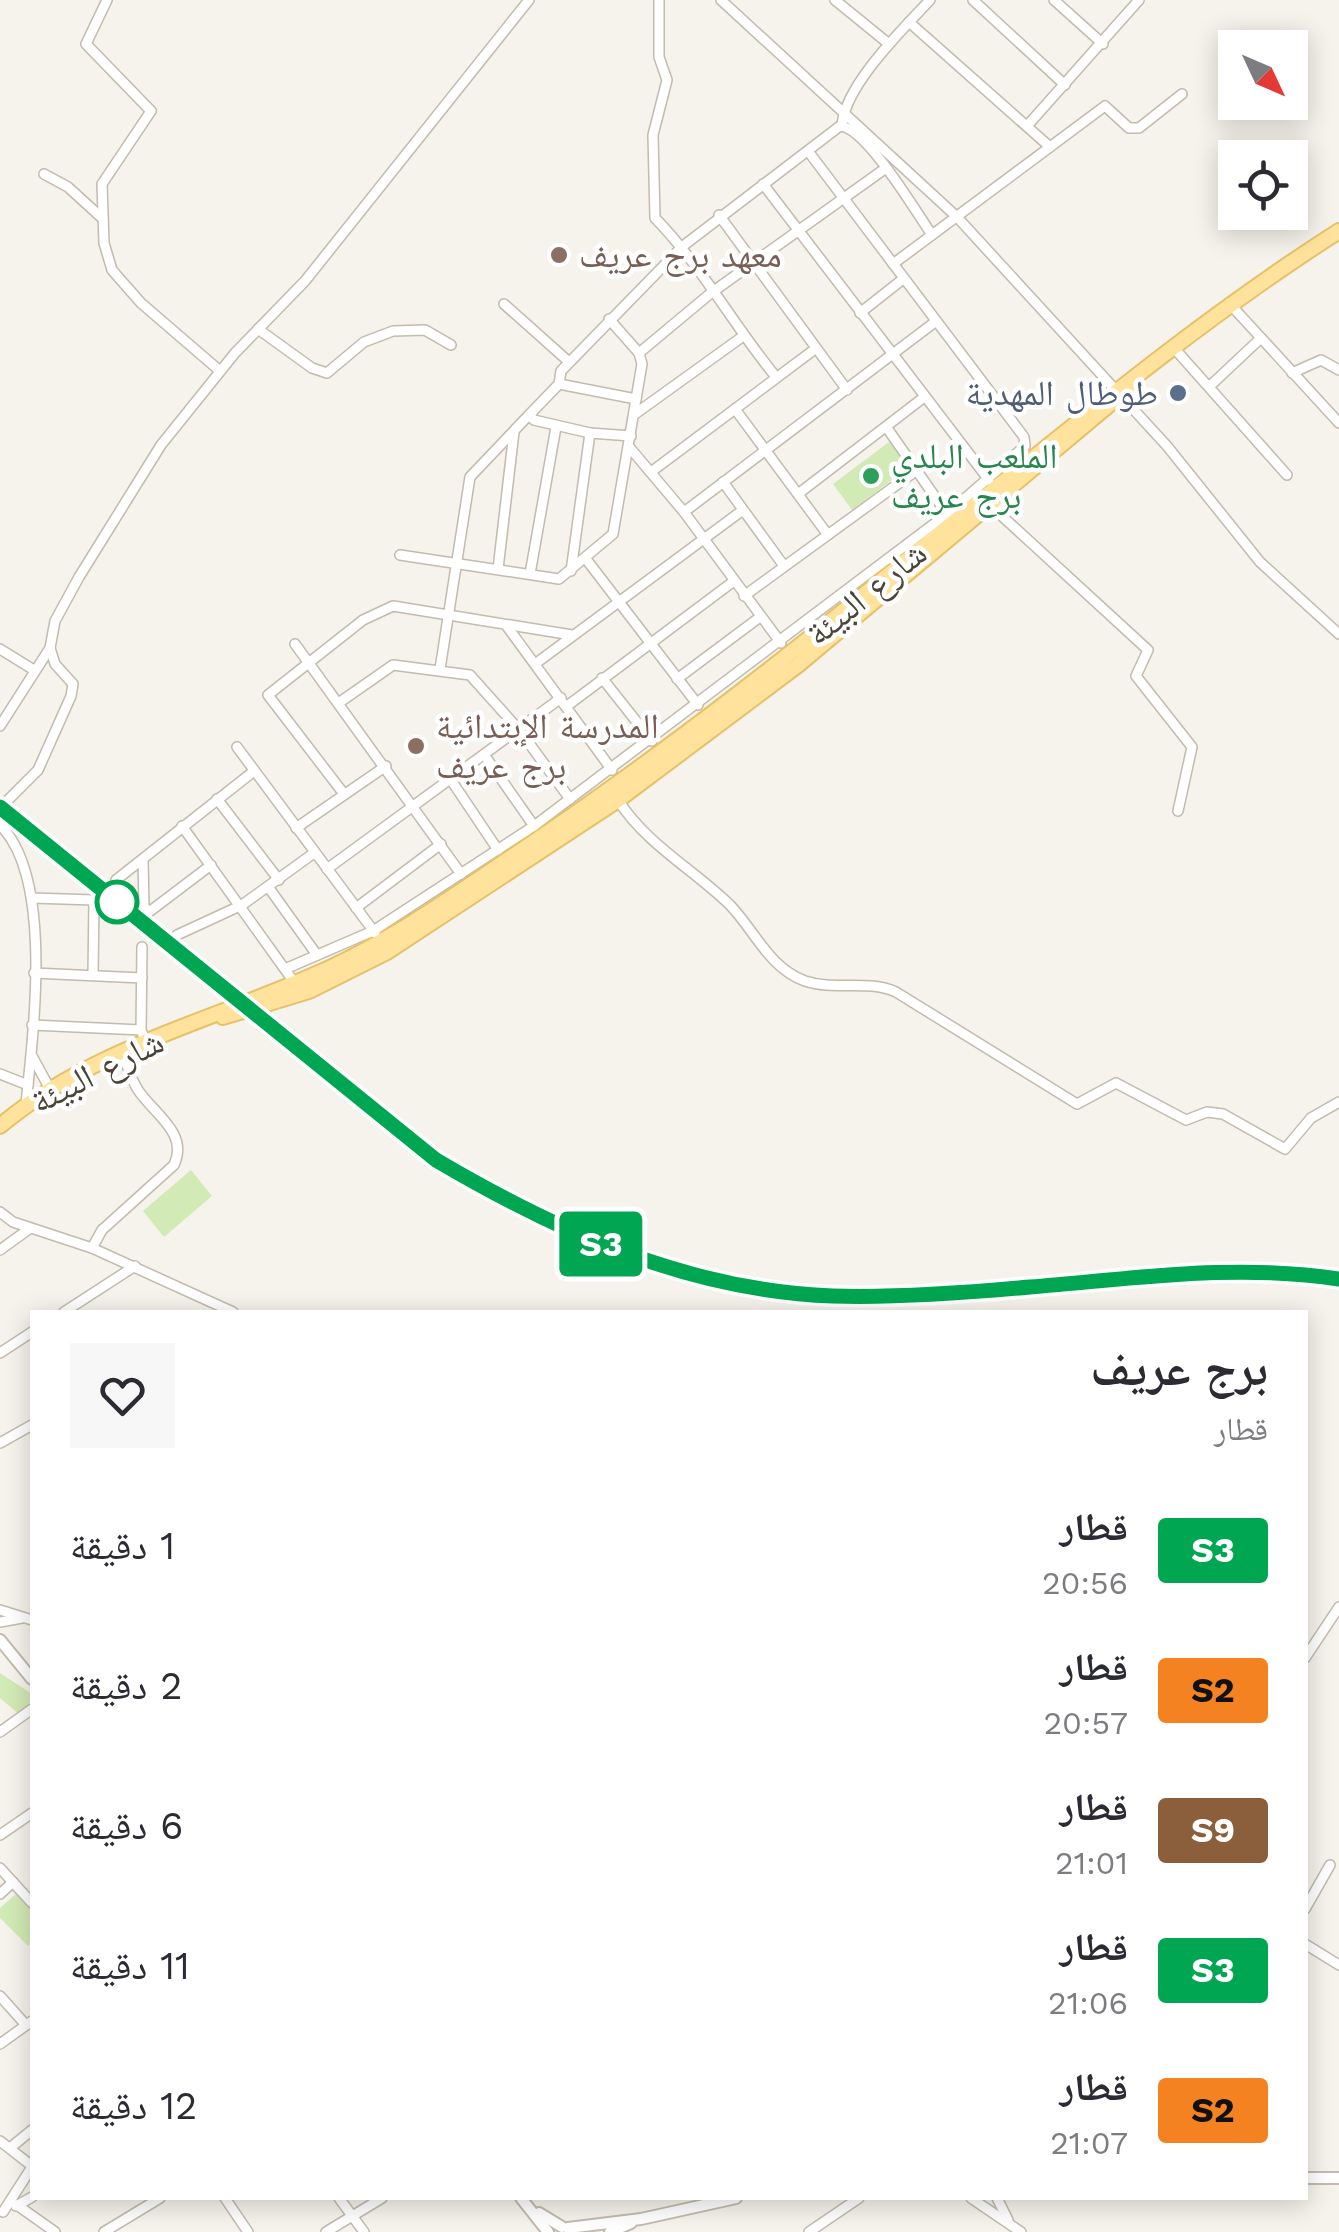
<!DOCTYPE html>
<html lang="ar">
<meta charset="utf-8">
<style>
:root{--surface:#fff;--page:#f7f7f7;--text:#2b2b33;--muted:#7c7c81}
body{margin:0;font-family:"Work Sans","Noto Naskh Arabic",sans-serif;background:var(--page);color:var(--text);direction:rtl;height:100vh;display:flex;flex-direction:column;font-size:38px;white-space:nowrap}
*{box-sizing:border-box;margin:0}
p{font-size:32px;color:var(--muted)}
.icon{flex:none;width:55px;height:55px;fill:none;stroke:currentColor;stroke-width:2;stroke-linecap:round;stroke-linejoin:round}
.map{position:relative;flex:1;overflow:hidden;direction:ltr}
.details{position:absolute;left:30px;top:1310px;width:1278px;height:890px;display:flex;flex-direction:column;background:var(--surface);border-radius:0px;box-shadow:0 5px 25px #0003;direction:rtl}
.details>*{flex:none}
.badge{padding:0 20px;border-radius:8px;font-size:35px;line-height:65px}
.needle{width:65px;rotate:134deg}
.fabs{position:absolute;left:1218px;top:30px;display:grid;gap:20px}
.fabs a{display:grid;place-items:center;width:90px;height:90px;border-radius:0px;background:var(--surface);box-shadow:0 5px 25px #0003;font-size:50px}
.map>.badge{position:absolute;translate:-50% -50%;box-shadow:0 0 0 5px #fff}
.round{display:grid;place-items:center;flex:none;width:105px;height:105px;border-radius:0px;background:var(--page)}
.head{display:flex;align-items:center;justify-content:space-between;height:170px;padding:0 40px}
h1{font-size:48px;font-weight:700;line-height:75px}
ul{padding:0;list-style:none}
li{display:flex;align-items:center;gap:30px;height:140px;padding:0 40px}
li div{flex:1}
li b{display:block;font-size:38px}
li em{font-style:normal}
li .badge{min-width:110px;font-weight:700;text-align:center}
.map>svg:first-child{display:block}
.green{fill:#d2eab5}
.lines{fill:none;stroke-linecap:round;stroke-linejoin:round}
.minor-casing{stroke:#c2bbae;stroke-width:12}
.tertiary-casing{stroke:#c2bbae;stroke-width:14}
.primary-casing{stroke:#e6c16a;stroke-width:18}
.minor{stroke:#fff;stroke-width:9}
.tertiary{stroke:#fff;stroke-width:10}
.primary{stroke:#ffe39c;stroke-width:14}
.rail-casing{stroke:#9a9a9a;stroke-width:6}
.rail{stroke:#fff;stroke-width:2.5;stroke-dasharray:8;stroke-linecap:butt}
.line-casing{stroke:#fff;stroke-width:22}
.line{stroke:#00a651;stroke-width:15}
.education-dot{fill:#8d6e63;stroke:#fff;stroke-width:4}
.service-dot{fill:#5c6f8a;stroke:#fff;stroke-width:4}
.leisure-dot{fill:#2e9e5b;stroke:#fff;stroke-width:4}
.stop-dot{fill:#fff;stroke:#00a651;stroke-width:5}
.labels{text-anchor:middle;stroke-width:9;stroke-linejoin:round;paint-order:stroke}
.education-label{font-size:35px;fill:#785e54;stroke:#fff;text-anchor:start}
.service-label{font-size:35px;fill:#4e5e75;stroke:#fff;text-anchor:end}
.leisure-label{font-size:35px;fill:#27864d;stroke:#fff;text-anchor:start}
.street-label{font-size:35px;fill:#4b4439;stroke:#fff}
</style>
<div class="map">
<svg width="1339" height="2232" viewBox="0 0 1339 2232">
<rect width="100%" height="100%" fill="#f6f3ec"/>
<g class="green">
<polygon points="889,442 909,467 852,510 833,484"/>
<polygon points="191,1170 212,1196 164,1237 143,1211"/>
<polygon points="0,1673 32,1694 32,1706 20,1715 0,1698"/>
<polygon points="16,1894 32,1911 32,1943 28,1946 0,1918 0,1908"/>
</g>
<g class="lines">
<g class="minor-casing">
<g id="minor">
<polyline points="107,0 86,44 151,111 102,184 104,243 112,270 141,303 220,371"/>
<path d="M 659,0 L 659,57 L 667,80 L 653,135 L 655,218 C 701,265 734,326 776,377"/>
<polyline points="721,0 957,217 1167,446 1260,562 1339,634"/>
<polyline points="835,0 889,44"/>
<polyline points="973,0 1065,85"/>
<polyline points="1054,0 1103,44"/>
<polyline points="909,22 1050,147"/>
<path d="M 842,126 C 844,86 903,29 930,0"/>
<polyline points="1027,126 1139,0"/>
<polyline points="44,174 68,187 103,219"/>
<polyline points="763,184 989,480"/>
<polyline points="719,215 847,390"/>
<polyline points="893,264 1105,106 1129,128 1139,128 1182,94"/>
<polyline points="1229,303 1339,423"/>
<polyline points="504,304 568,361"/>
<polyline points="860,313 903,279"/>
<polyline points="258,329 312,368 327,373 364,342 393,331 425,330 451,345"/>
<polyline points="1174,348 1287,475"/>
<polyline points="639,353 711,293 886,168"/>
<polyline points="1292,373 1321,360 1339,370"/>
<polyline points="559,384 529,415 534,420 590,433 631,436"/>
<polyline points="1211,385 1261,338"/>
<path d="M 636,399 L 559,384 L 561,371 L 683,246 L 840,126 C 866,127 916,212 932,235"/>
<polyline points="735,409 828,535"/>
<polyline points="635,414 742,337"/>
<polyline points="887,428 947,514"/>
<polyline points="630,448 684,512 781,643"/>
<polyline points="651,472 815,349"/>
<polyline points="723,482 784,566"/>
<polyline points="798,494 923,398"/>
<polyline points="996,499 1003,517 1148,650 1136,676 1192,747 1178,811"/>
<polyline points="684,512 935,322"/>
<polyline points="400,555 559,579 613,534 642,364 639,353 609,319"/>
<polyline points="586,559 698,705"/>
<polyline points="498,569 514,432"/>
<polyline points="571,571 590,433"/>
<polyline points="530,574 556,427"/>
<polyline points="744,596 917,470"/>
<polyline points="506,625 612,770"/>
<polyline points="295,644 461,874"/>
<polyline points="0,649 34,670"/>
<polyline points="535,664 743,510"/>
<polyline points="440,669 470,477 529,415"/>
<polyline points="602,678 652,741"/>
<polyline points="677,679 760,617"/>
<polyline points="340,702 393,665 470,675 520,731 570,799"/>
<polyline points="567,706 734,581"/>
<polyline points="0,726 50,648 55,621 79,577 161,445 235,353 305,281 529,0"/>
<polyline points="237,747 375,933"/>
<polyline points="485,756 534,826"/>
<polyline points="451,780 498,850"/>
<polyline points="344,794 268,695 363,620 393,606 572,635"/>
<polyline points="217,799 279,880"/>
<path d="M 618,800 C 646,844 693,869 730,905 C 755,931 769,968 805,981 C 835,991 867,979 896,992 L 1077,1104 L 1116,1083 L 1186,1120 L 1207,1112 L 1223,1114 L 1285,1149 L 1311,1118 L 1339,1102"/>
<polyline points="0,808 38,770 71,696 73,684 55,664 50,648"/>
<path d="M 0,825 C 54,878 33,1033 26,1104"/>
<polyline points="182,826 294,982"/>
<polyline points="296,828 386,766"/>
<polyline points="143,859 144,907 149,912 211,865"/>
<polyline points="327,869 561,698"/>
<polyline points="116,880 254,771"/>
<polyline points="269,888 317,955"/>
<polyline points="32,898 94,900 93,975"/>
<polyline points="356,908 441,844"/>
<polyline points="177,935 242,905 314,853"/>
<polyline points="285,969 373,931 534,826 947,514 1025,446 1024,437 808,151"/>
<polyline points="34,973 142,978"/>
<polyline points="32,1025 141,1030 146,1042"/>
<polyline points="141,1030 142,947"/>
<polyline points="32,1056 50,1089"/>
<polyline points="0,1074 28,1085"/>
<polyline points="0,1212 13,1222 92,1248 233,1312"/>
<path d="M 92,1248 L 102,1230 L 174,1165 C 189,1133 154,1114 138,1090 C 131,1079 127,1065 122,1053"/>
<polyline points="0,1250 29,1229"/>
<polyline points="64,1312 135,1266"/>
<polyline points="0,1353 32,1332"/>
<polyline points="0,1443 32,1425"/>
<polyline points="0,1610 32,1620"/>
<polyline points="0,1622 22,1618"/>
<polyline points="1305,1658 1339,1607"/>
<polyline points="0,1732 32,1709"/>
<polyline points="0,1835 32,1813"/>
<polyline points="0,1868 32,1903"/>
<polyline points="0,1894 13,1882"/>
<polyline points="1305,1909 1330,1865"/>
<polyline points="1305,1944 1339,1965"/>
<polyline points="0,1996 26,2025"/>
<polyline points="0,2044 32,2021"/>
<polyline points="0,2141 32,2166"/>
<polyline points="10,2148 32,2130"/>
<polyline points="225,2198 248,2232"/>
<polyline points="339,2198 364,2232"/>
<polyline points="971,2198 1021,2232"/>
<polyline points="997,2198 1008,2220"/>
<polyline points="17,2205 55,2232"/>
<polyline points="16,2206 32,2197"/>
<polyline points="3,2212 32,2167"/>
<polyline points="104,2232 160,2198"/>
<polyline points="326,2232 382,2198"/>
<polyline points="809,2232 859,2198"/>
</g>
</g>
<g class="tertiary-casing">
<g id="tertiary">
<polyline points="0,1640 32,1679"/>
<polyline points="1305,2178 1339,2178"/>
<polyline points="521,2198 548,2232"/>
<polyline points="539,2213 562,2227"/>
<polyline points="568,2228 641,2219 736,2198"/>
<polyline points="610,2232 631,2223"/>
</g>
</g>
<g class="primary-casing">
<g id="primary">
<polyline points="223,1017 309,991 387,952 618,800 798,665 1135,383"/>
<path d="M 0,1126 C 92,1048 214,1020 321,972 C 390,941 454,896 516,854 C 667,753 809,640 950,525 C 1077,423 1201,319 1339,231"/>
</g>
</g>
<use href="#minor" class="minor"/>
<use href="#tertiary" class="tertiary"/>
<use href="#primary" class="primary"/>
<g class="rail-casing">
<path id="rail" d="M 0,806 L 436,1160 C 558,1233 689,1291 833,1296 C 898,1298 965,1293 1030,1287 C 1132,1279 1236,1263 1339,1279"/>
</g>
<use href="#rail" class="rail"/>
</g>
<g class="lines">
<g class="line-casing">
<path id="line" d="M 0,807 L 436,1160 C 558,1232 689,1291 833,1296 C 898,1298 965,1293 1030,1287 C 1132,1279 1236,1263 1339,1279"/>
</g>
<use href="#line" class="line"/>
</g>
<g class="education-dot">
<circle cx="559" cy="255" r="10"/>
<circle cx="416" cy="746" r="10"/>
</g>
<circle class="service-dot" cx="1178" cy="393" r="10"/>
<circle class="leisure-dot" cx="871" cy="476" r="10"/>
<circle class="stop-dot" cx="117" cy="902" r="20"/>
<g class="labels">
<g class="education-label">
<text x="579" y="267">معهد برج عريف</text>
<text x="436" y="738">المدرسة الإبتدائية<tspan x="436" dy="40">برج عريف</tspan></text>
</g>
<g class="service-label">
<text x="1158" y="405">طوطال المهدية</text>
</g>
<g class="leisure-label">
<text x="891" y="468">الملعب البلدي<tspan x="891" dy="40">برج عريف</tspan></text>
</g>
<g class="street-label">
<text transform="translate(866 593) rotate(-39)" y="12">شارع البيئة</text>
<text transform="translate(97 1071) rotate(-27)" y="12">شارع البيئة</text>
</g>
</g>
</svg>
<div class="fabs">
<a><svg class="needle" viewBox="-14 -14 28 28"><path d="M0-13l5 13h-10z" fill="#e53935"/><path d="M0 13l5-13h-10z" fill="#7c7c81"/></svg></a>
<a><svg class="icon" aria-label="locate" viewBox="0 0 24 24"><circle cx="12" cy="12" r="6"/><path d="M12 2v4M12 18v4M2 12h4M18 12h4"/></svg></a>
</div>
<b class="badge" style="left:601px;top:1244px;background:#00a651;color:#fff">S3</b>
<section class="details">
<div class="head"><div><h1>برج عريف</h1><p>قطار</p></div><a class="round"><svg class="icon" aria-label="heart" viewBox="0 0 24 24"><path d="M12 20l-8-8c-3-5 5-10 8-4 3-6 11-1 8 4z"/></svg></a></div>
<ul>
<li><span class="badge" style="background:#00a651;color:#fff">S3</span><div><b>قطار</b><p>20:56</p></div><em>1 دقيقة</em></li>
<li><span class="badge" style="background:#f58220;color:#111">S2</span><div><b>قطار</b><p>20:57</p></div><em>2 دقيقة</em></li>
<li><span class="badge" style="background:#8b5e3c;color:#fff">S9</span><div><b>قطار</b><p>21:01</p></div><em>6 دقيقة</em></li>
<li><span class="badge" style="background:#00a651;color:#fff">S3</span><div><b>قطار</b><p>21:06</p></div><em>11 دقيقة</em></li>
<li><span class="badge" style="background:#f58220;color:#111">S2</span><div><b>قطار</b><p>21:07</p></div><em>12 دقيقة</em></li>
</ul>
</section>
</div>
